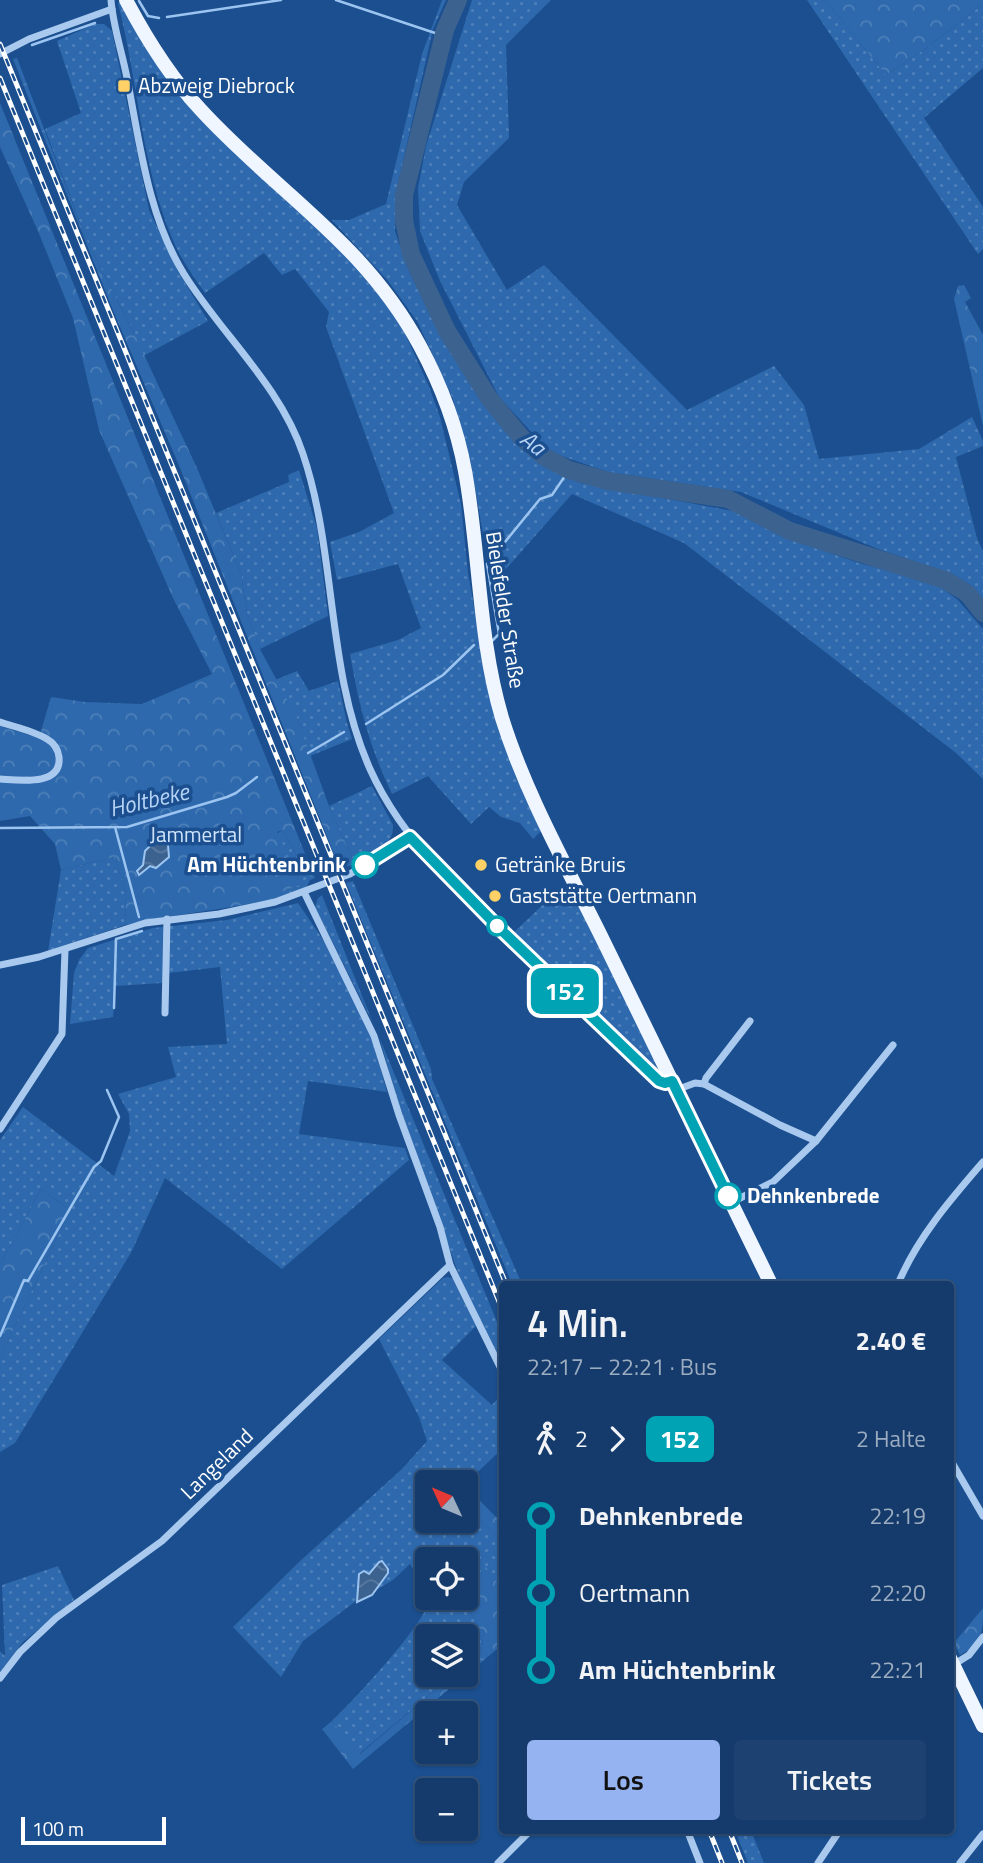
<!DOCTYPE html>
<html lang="de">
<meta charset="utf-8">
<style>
:root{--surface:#143b6b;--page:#1d4271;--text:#f1f3f6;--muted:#9dadc1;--line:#33557e;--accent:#95b2f1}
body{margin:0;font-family:"Titillium Web",sans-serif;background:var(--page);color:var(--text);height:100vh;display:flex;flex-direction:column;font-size:26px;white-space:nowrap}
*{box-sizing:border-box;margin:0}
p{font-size:23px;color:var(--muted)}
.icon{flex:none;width:38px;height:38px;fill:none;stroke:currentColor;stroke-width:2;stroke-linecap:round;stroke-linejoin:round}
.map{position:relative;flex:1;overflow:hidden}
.side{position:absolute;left:499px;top:1281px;width:455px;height:553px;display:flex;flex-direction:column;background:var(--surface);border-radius:7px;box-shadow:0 2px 5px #0004,0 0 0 2px var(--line)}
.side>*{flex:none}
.badge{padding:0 14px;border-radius:10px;font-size:24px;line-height:46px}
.needle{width:46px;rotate:314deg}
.buttons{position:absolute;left:415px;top:1470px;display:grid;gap:14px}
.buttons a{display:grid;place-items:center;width:63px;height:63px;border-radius:7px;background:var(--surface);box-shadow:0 2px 5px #0004,0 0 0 2px var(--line);font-size:35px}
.scale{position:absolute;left:21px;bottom:18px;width:145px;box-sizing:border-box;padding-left:7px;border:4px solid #fff;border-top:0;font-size:19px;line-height:24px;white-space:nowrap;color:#fff;-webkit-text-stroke:5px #1b4f8f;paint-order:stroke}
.map>.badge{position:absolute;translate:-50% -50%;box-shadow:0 0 0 4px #fff}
.legs{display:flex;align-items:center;gap:10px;height:77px;padding:0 28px;font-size:23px}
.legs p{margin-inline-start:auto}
.summary{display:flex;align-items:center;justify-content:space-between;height:119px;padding:0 28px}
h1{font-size:38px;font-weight:600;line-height:52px}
.action{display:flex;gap:14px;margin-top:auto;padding:14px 28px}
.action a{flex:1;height:80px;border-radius:7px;background:var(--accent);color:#111;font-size:28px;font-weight:600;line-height:80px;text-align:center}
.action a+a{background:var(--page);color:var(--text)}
ul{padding:0 28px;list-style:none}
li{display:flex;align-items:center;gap:24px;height:77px;font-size:26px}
li i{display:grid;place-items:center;width:10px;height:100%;margin:0 9px;background:currentColor}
li i::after{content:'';width:18px;height:18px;margin:-9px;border:5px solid;border-radius:50%;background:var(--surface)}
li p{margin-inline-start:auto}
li:first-child i{background:linear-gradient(#0000 50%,currentColor 0)}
li:last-child i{background:linear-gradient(currentColor 50%,#0000 0)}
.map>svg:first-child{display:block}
.grass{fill:url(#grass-dots)}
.forest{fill:url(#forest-crowns)}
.water{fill:url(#water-waves);stroke:#9cc4f0;stroke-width:2}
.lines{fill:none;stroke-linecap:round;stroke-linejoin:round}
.stream{stroke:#9cc4f0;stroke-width:2.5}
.river{stroke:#3c6290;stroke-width:18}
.minor{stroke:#a9c9ee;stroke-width:7}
.primary{stroke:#f0f6ff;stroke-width:14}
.rail-casing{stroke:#fff;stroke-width:5}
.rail{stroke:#1b4f8f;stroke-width:2.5;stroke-dasharray:8;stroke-linecap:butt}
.line-1-casing{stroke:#fff;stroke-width:16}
.line-1{stroke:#00a3b4;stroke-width:10}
.poi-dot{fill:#ffd166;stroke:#1b4f8f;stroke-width:2.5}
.stop-1-dot{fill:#fff;stroke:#00a3b4;stroke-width:3.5}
.labels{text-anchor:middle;stroke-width:7;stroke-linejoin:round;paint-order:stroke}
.poi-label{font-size:21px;fill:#fff;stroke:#1b4f8f;text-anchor:start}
.street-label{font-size:21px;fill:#fff;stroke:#1b4f8f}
.park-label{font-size:21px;fill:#cfe3fa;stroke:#1b4f8f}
.stop-label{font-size:21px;font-weight:bold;fill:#fff;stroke:#1b4f8f;text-anchor:end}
.water-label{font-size:23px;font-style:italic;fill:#b5d3f5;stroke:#1b4f8f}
</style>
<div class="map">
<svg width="983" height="1863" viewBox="0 0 983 1863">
<defs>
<pattern id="grass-dots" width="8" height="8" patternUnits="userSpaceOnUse" patternTransform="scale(1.75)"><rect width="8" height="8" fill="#2e69ad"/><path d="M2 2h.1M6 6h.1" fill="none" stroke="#4d80b9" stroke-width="1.8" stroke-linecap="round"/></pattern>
<pattern id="forest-crowns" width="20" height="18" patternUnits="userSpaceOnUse" patternTransform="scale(1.75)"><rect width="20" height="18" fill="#2e69ad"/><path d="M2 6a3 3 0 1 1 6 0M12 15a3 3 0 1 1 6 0" fill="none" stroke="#4d80b9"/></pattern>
<pattern id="water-waves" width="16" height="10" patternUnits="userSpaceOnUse" patternTransform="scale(1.75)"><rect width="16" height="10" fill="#3c6290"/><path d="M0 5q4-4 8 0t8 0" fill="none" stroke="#597aa1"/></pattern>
</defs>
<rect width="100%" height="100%" fill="#1b4f8f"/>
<g class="grass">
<polygon points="442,0 446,0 433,29 397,188 395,231 408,269 449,347 483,403 542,464 581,483 733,511 784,537 859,563 935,583 958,600 983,629 983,779 956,753 684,543 572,494 492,585 475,488 453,399 417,321 388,281 332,220 349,220 386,204 422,54"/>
<polygon points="472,0 551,0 506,45 509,138 464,182 457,205 507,290 544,265 687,410 774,366 804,405 819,459 919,449 972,417 983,441 983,446 956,457 977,538 983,551 983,600 976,591 952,574 878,549 741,492 608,472 550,452 499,397 440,281 420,231 418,188 426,146"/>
<polygon points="807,0 825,0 886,75 925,49 983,4 983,68 924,118 983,207 983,249 978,254"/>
<path d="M 121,1 L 148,52 L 351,258 L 399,320 L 430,389 L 440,417 L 461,504 L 468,573 L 492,705 L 516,777 L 542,830 L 533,839 L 520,823 L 501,817 L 489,807 L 471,824 L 428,776 L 392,794 C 369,746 359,706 350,654 L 398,640 L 421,628 L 398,564 L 337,580 L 330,542 L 359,532 L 394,513 L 326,327 L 329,312 L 295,269 L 282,275 L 264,253 L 205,293 C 193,276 180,258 172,238 C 141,163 138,81 118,3 Z"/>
<polygon points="95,24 104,24 112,31 149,210 178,271 208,321 143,356 133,331 86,239 45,129 81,113 57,41"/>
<polygon points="299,470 317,528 328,616 260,649 247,613 241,574 216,513 289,482 288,475"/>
<polygon points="297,671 309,691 338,681 347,723 352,739 310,756 297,718 275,680"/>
<path d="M 372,786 L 393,825 C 395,846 370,855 355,864 L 329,806 Z"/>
<polygon points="283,830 310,880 306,888 270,900 256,846"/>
<polygon points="115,857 126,893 125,925 48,951 61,870"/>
<polygon points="353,881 431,1069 432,1079 522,1284 512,1284 346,883"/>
<polygon points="574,893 660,1068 656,1072 512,934 551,897"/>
<polygon points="322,895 373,1023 315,907 318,898"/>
<polygon points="298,903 326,944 372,1038 387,1092 308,1081 299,1134 405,1148 409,1160 282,1269 165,1178 132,1251 15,1443 0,1452 0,1358 70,1210 41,1189 0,1265 0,1140 23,1107 114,1176 130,1131 129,1114 118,1094 176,1077 168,1047 227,1044 220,967 169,973 162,983 116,986 113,1017 70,1024 74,973 79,960 88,948 153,928 227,920"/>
<polygon points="380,1039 502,1334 502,1364 462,1284 394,1090"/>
<polygon points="448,1277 453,1279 476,1326 442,1360 492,1405 502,1394 502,1449 466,1483 427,1482 427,1521 466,1521 466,1487 476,1497 467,1506 502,1541 502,1589 486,1568 466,1586 466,1559 427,1559 427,1592 410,1564 393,1580 376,1590 388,1573 376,1565 359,1584 356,1601 303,1641 281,1677 233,1627 299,1562 402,1469 427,1441 419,1417 379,1339 443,1278"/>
<polygon points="58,1566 74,1600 23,1642 0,1672 0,1651 5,1656 2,1585"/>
<path d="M 430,1598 L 461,1598 L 484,1633 L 481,1651 L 466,1664 L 466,1636 L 427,1636 L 427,1675 L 453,1675 L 359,1754 L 332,1721 C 352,1702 428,1621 430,1598 Z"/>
<polygon points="735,1831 751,1831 764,1863 748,1863"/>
</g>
<g class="forest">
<polygon points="825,0 983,0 983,4 925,49 886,75"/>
<polygon points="17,58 86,239 133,331 197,468 241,574 247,613 260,649 297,718 329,806 355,864 340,869 180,468 112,308 13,59"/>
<path d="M 0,103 L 315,878 L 310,880 L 283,830 L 277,832 L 302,884 L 270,897 L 270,900 C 222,910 173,914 125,925 L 126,893 L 115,857 L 61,870 L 55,844 L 30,816 L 0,821 L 0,726 L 39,738 L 51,697 L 85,702 L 142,704 L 212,674 L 173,598 L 99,430 L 73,318 L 38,231 L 0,147 Z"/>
<polygon points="964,285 971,298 965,302 983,335 983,426 954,299 958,286"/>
<polygon points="41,1189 70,1210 0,1358 0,1265"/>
<polygon points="476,1497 502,1523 502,1541 467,1506"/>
<polygon points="486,1567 502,1589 502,1645 353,1769 322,1729 332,1721 360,1754 453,1675 466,1675 466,1664 481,1651 484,1633 461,1598 466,1598 466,1586"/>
<path d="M 983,1608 C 983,1631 983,1643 960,1655 L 954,1643 Z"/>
</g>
<g class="water">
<polygon points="157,839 168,845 169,857 156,868 150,866 139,875 137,871 143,865 145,851"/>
<polygon points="382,1561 388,1569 388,1573 372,1595 357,1602 359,1574 364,1571 369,1574 379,1562"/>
</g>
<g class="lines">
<g class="stream">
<polyline points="336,0 435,33 445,30"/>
<polyline points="139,1 148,16 159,18"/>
<polyline points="167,17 281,0"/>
<polyline points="32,45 95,23"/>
<polyline points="492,641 499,634 487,564 540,499 552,495 569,470"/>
<polyline points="366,724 443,675 474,645"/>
<polyline points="308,753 344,732"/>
<polyline points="115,827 139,917"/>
<polyline points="0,828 127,827 227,797 236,793 257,777"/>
<polyline points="114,1008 116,939 142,931"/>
<polyline points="0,1336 24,1280 28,1281 94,1167 101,1161 119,1117 107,1090"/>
</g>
<polyline class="river" points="458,0 445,30 404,195 404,220 411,254 447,331 489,398 521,437 543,456 569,470 608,481 728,499 790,531 945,580 967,593 983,613"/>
<g class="minor">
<path d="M 111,0 C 113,26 122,52 127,78 C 140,144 148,216 184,274 C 222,335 280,385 303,454 C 337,555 326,671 370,769 C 387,807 411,839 439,869 L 658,1081 L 665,1083 L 672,1081"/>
<polyline points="0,54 29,39 112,9"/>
<path d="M 0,722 C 15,727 34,731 47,739 C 54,743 58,749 59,757 C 62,787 18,780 0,779"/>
<polyline points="0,965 39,957 145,923 219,914 275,902 350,874 410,837"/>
<polyline points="165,1013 167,919"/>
<polyline points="704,1084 706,1078 750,1021"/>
<polyline points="676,1090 695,1083 704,1084 780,1125 816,1141"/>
<polyline points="0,1129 62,1034 65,950"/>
<polyline points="732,1202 773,1182 816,1141 893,1045"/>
<polyline points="450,1265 502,1371"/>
<path d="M 898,1284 C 917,1238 951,1199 983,1162"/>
<polyline points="950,1459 983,1516"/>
<polyline points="953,1665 969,1655 983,1637"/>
<polyline points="0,1678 20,1652 56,1618 162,1541 450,1265 440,1227 399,1115 374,1036 304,892"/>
<polyline points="687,1830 700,1863"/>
<polyline points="498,1863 531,1830"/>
<polyline points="818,1863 840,1830"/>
<polyline points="960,1863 983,1834"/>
</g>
<g class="primary">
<path d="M 126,0 C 147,40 170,77 201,110 C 277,193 364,242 420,346 C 441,385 457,427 465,471 C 480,553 478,637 502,718 C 526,795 567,867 603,940 C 659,1054 715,1169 771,1284"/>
<polyline points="950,1658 983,1726"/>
</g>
<g class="rail-casing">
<g id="rail">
<polyline points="0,44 506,1284"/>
<polyline points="0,78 502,1309"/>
<polyline points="709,1830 722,1863"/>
<polyline points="729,1830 742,1863"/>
</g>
</g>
<use href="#rail" class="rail"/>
</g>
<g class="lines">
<g class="line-1-casing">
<polyline id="line-1" points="365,865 410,837 497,926 659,1081 665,1083 672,1081 728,1196"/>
</g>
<use href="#line-1" class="line-1"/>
</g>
<g class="poi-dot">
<rect x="117" y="79" width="14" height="14" rx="3.5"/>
<circle cx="481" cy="865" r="7"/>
<circle cx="495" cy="896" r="7"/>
</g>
<g class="stop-1-dot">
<circle cx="365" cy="865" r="12"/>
<circle cx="497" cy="926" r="9"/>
<circle cx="728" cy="1196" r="12"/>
</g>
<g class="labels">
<g class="poi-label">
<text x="138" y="93">Abzweig Diebrock</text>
<text x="495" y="872">Getränke Bruis</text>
<text x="509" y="903">Gaststätte Oertmann</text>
</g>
<g class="street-label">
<text transform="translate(505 610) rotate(81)" y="7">Bielefelder Straße</text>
<text transform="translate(217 1464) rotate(-44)" y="7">Langeland</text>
</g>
<g class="park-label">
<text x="196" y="842">Jammertal</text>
</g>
<g class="stop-label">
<text x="346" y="872">Am Hüchtenbrink</text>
<text x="747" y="1203" text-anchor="start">Dehnkenbrede</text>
</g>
<g class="water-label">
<text transform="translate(533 443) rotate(39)" y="8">Aa</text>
<text transform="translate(149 800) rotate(-13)" y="8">Holtbeke</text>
</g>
</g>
</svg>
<div class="buttons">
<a><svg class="needle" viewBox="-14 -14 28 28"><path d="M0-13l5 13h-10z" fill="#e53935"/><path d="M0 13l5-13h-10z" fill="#9dadc1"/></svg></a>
<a><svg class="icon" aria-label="locate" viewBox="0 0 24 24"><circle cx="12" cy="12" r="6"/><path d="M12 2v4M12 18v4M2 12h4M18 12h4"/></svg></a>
<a><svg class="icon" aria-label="layers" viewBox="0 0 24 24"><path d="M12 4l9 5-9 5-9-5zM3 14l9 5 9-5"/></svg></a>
<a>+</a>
<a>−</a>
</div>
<div class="scale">100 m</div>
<b class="badge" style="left:565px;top:991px;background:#00a3b4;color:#fff">152</b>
<section class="side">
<div class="summary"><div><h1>4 Min.</h1><p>22:17 – 22:21 · Bus</p></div><b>2.40 €</b></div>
<div class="legs"><svg class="icon" aria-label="walk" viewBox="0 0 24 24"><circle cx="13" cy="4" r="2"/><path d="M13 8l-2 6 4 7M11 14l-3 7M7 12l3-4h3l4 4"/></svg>2<svg class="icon" aria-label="forward" viewBox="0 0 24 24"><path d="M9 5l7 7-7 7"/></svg><b class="badge" style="background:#00a3b4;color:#fff">152</b><p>2 Halte</p></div>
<ul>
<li><i style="color:#00a3b4"></i><b>Dehnkenbrede</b><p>22:19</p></li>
<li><i style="color:#00a3b4"></i><span>Oertmann</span><p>22:20</p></li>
<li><i style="color:#00a3b4"></i><b>Am Hüchtenbrink</b><p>22:21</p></li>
</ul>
<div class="action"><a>Los</a><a>Tickets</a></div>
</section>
</div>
